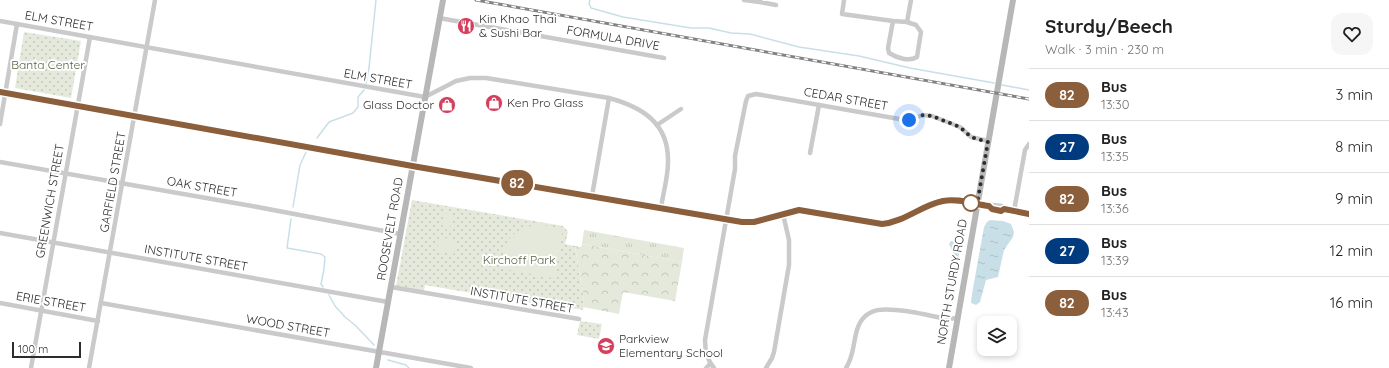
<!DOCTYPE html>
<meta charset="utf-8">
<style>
:root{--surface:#fff;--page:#f6f6f6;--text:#222;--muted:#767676;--line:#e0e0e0}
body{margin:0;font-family:Quicksand,sans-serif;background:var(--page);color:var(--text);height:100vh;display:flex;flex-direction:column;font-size:15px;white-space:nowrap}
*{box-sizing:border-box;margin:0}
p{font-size:13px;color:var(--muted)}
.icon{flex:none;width:22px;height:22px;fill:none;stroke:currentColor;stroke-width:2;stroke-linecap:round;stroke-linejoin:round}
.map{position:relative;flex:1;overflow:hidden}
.side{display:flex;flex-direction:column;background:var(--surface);width:360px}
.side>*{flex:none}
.badge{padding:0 8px;border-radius:13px;font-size:14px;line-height:26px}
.tools{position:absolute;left:977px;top:316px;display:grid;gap:8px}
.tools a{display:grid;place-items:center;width:40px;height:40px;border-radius:8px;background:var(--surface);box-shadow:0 2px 6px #0003;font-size:20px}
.scale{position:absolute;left:12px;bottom:10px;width:69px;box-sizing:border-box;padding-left:4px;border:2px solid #2d2d2d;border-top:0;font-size:11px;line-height:14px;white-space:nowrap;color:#2d2d2d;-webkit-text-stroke:3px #fff;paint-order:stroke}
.you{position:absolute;width:20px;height:20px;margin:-10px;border:3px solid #fff;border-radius:50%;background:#1a73e8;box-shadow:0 0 0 6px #1a73e833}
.map>.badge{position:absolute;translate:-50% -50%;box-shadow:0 0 0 2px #fff}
.round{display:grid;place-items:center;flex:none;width:42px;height:42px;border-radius:12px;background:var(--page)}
.summary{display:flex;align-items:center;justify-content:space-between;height:68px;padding:0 16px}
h1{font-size:19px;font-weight:700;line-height:30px}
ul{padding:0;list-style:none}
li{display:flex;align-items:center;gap:12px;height:52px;padding:0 16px;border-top:1px solid var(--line)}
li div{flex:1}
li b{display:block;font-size:15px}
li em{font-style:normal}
li .badge{min-width:44px;font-weight:700;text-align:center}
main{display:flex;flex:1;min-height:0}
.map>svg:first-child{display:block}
.grass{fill:url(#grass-tufts)}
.forest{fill:url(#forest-crowns)}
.park{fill:url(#park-dots)}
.pitch{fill:#e4e9db}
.water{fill:url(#water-ripples)}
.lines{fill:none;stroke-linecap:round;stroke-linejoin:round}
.stream{stroke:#c9dfe7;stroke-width:1.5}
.street{stroke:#cacaca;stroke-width:4.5}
.secondary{stroke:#b7b7b7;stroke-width:6}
.rail-casing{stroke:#828282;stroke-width:3}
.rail{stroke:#fff;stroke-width:1.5;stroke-dasharray:4.5;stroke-linecap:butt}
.line-casing{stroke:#fff;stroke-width:9}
.line{stroke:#8b5e3c;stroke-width:6}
.walk{stroke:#2d2d2d;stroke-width:4;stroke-dasharray:0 7.2}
.stop-dot{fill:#fff;stroke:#8b5e3c;stroke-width:2}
.labels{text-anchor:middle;stroke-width:4;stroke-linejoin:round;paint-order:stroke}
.poi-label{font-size:12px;fill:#2d2d2d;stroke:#fff;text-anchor:start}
.street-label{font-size:12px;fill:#2d2d2d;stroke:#fff}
.park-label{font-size:12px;fill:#54633f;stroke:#fff}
</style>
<main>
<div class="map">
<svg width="1029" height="368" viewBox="0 0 1029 368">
<defs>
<pattern id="grass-tufts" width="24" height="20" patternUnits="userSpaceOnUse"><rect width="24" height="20" fill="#e4e9db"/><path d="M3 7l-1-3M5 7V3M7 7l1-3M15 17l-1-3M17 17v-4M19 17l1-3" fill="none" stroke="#c4c8bc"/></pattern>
<pattern id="forest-crowns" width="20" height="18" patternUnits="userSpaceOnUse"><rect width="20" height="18" fill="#e4e9db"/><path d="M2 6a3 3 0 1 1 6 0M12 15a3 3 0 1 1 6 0" fill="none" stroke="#c4c8bc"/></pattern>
<pattern id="park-dots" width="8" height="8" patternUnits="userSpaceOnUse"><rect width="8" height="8" fill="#e4e9db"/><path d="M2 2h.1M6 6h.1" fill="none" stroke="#c4c8bc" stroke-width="1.8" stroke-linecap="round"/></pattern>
<pattern id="water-ripples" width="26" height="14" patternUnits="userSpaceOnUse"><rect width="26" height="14" fill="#c9dfe7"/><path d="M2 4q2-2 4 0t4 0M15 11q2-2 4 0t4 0" fill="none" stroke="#adc0c6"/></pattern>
</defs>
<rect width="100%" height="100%" fill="#fff"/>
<polygon class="grass" points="584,230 684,248 682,262 582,244"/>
<polygon class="forest" points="582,244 682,262 675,301 623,292 619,314 583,307 584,301 575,246 581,247"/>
<g class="park">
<polygon points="24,32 81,41 71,98 15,88"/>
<polygon points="412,200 563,226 568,232 565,244 575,246 584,301 583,310 554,305 553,307 425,285 424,291 396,286"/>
<polygon points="580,321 602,324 599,339 577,335"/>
</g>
<g class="pitch">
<polygon points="445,213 452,214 450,230 442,229"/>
<path d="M 538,224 L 563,229 L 555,276 L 552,278 L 500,268 C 507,239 507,232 538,224 Z"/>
<polygon points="439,237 456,240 454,254 437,251"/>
</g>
<g class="water">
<polygon points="990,220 1003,221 1011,224 1014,232 1013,237 1004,250 998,277 986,280 980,302 976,305 971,303 972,294 984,227 987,222"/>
<polygon points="951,241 961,243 958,260 956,259 949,244"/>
</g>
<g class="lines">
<g class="stream">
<polyline points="590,0 589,3 591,8 623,17 691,28 709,28 731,33 750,34 799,47 859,56 910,68 994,83"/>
<polyline points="366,83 369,68 376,0"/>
<polyline points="1002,85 1029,90"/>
<polyline points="317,138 329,122 353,113 358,107 358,97 364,90"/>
<polyline points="293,207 300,165 307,150"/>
<polyline points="291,219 287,248 321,254 325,257 324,269 321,284 323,287"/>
<polyline points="329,295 335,306 345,317 356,326 374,345"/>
<polyline points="388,360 406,365 409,368"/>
</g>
<g class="street">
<polyline points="744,0 760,2"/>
<polyline points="760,0 760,2 776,5"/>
<path d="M 844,0 L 842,14 L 893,21 L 907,22 L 916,25 L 921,32 L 917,57 C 909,62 897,58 889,53 L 888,48 L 893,21"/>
<polyline points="439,18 664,58"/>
<path d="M 0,21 L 425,97 L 456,81 L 470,78 L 486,78 L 609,98 C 642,107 669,123 668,162 C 668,178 663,193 661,208"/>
<polyline points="907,22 911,0"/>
<path d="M 0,92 L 418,167 L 742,222 L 754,222 L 799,210 L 882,224 C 904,222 922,205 943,201 C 958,198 974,204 989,206 L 992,209 L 1001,211 L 1004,209 L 1029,214"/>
<polyline points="0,124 17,24"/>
<polyline points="657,125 681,109"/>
<polyline points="810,153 819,105"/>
<polyline points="0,162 252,206 400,234"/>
<polyline points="592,196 609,98"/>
<polyline points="989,206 993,205 1002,206 1004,209"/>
<polyline points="1014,211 1025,150 1029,144"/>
<polyline points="0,233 388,302"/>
<polyline points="391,287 579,319"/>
<polyline points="0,303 98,321"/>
<polyline points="101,303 471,368"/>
<polyline points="31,368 90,37"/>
<polyline points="89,368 155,0"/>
<polyline points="706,368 710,364"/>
<path d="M 714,368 C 707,360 705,350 705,340 L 735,169 L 735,156 L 746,101 L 748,96 L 756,94 L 905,120 L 912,119 L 923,115 L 932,116 L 960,127 L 971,137 L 988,141"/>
<polyline points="766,368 772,358 774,352 789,265 789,240 783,214"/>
<path d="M 846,368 C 854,356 853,343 857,330 C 865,303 891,309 912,312 C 924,314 936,317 948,319 L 957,318"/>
</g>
<g class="secondary">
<polyline points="376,368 443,0"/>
<polyline points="949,368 1013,0"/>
</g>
<g class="rail-casing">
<polyline id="rail" points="476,0 1029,99"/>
</g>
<use href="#rail" class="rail"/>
</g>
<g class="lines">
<g class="line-casing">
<path id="line" d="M 0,92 L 418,167 L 742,222 L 754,222 L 799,210 L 882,224 C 904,222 922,205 943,201 C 958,198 974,204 989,206 L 992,209 L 1001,211 L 1004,209 L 1029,214"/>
</g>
<use href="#line" class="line"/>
<polyline class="walk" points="909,120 923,115 932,116 960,127 971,137 988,142 977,204 971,203"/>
</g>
<defs>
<g id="restaurant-disc" transform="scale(0.9)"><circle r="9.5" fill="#d33f5c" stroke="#fff"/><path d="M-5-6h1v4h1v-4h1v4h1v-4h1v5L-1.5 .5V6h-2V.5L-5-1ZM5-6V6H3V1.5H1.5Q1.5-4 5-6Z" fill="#fff"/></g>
<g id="shop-disc" transform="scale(0.9)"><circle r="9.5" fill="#d33f5c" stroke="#fff"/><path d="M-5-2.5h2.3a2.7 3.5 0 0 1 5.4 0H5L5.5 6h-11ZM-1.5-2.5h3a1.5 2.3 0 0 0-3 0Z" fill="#fff"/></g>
<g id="school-disc" transform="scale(0.9)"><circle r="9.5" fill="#d33f5c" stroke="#fff"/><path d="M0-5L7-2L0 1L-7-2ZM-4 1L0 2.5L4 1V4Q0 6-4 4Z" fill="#fff"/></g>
</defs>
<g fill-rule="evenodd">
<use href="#restaurant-disc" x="466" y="26"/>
<use href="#shop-disc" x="494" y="103"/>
<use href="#shop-disc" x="447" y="105"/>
<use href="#school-disc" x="606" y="346"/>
</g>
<circle class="stop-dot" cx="971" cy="203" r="8"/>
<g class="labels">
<g class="poi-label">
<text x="479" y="23">Kin Khao Thai<tspan x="479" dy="14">&amp; Sushi Bar</tspan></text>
<text x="507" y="107">Ken Pro Glass</text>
<text x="434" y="109" text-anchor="end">Glass Doctor</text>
<text x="619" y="343">Parkview<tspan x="619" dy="14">Elementary School</tspan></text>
</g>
<g class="street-label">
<text transform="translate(59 21) rotate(10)" y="4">ELM STREET</text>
<text transform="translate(613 38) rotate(10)" y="4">FORMULA DRIVE</text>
<text transform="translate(378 79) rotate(10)" y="4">ELM STREET</text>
<text transform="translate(846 99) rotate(10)" y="4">CEDAR STREET</text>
<text transform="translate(113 182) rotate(-80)" y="4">GARFIELD STREET</text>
<text transform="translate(202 187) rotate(10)" y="4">OAK STREET</text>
<text transform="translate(50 201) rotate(-80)" y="4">GREENWICH STREET</text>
<text transform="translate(390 229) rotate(-80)" y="4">ROOSEVELT ROAD</text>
<text transform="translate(196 258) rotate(10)" y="4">INSTITUTE STREET</text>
<text transform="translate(952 282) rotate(-80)" y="4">NORTH STURDY ROAD</text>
<text transform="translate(522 300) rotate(10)" y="4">INSTITUTE STREET</text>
<text transform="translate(51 302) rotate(10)" y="4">ERIE STREET</text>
<text transform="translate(288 326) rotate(10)" y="4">WOOD STREET</text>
</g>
<g class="park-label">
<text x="48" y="69">Banta Center</text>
<text x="519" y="264">Kirchoff Park</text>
</g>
</g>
</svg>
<div class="tools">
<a><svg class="icon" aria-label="layers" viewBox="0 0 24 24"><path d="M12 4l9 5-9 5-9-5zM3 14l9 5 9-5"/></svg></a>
</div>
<div class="scale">100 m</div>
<div class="you" style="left:909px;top:120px"></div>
<b class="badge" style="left:517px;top:183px;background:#8b5e3c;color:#fff">82</b>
</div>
<section class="side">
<div class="summary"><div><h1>Sturdy/Beech</h1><p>Walk · 3 min · 230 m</p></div><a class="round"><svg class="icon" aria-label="heart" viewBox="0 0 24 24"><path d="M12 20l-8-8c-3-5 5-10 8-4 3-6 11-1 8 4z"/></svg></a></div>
<ul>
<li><span class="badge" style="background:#8b5e3c;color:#fff">82</span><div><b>Bus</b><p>13:30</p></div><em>3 min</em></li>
<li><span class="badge" style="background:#003b80;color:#fff">27</span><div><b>Bus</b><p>13:35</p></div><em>8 min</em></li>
<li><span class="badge" style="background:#8b5e3c;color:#fff">82</span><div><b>Bus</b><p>13:36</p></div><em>9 min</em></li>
<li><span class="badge" style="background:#003b80;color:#fff">27</span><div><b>Bus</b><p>13:39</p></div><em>12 min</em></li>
<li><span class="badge" style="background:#8b5e3c;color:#fff">82</span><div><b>Bus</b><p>13:43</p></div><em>16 min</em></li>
</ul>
</section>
</main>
